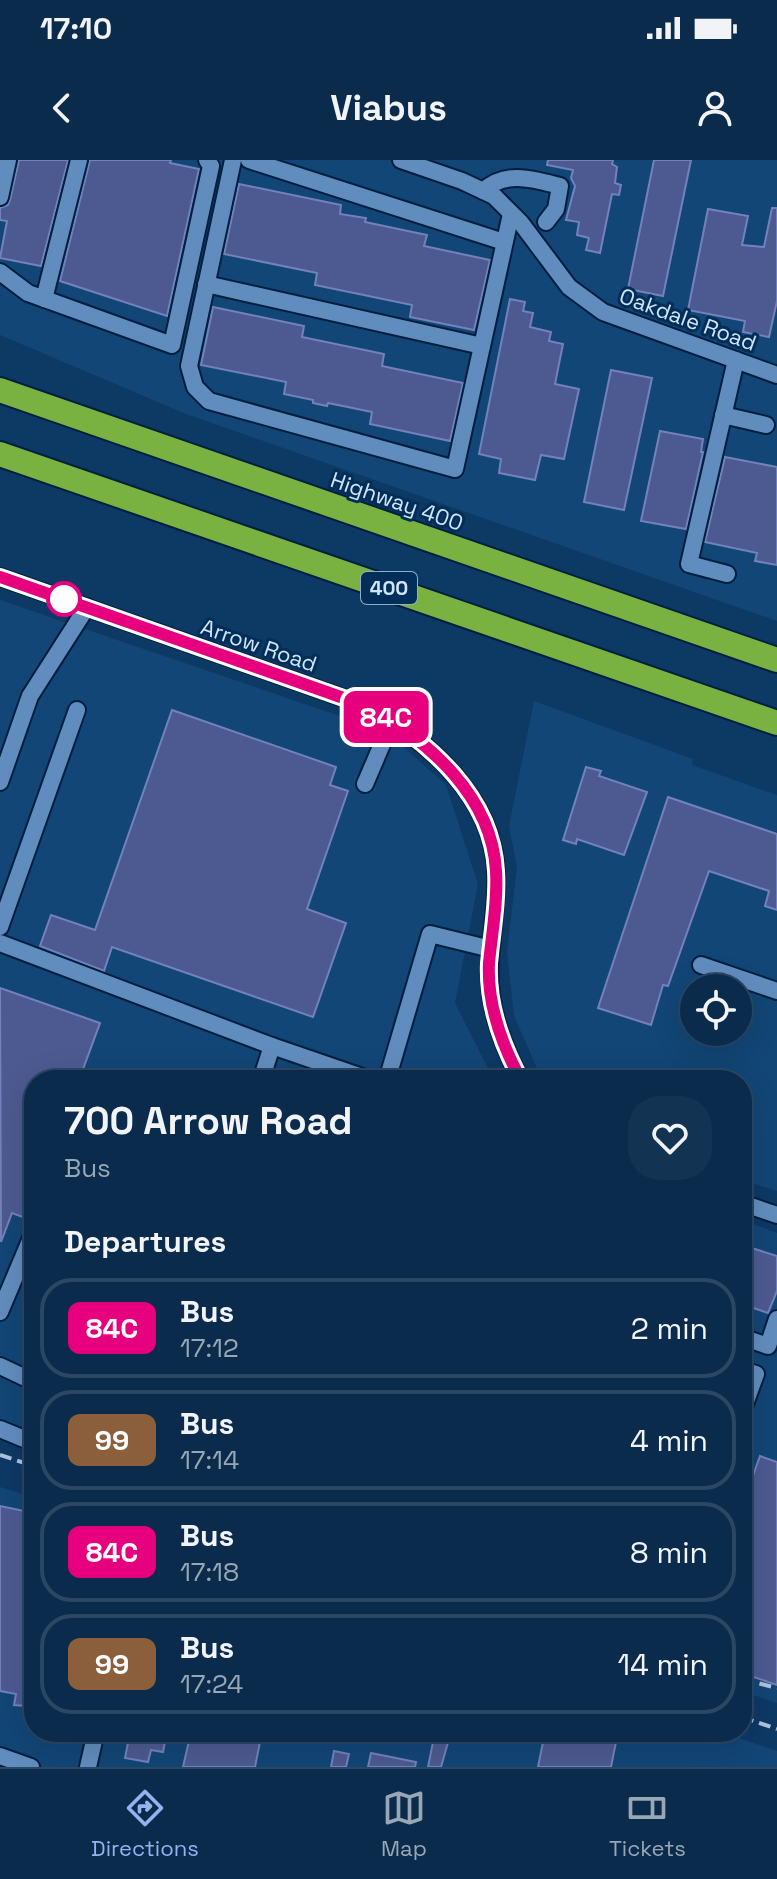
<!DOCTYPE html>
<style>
:root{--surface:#0a2b4c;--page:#133353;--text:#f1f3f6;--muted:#99a7b5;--line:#2a4764;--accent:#95b2f1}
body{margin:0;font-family:"Space Grotesk",sans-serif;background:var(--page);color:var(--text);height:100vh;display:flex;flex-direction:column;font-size:30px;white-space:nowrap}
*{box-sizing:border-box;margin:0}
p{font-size:26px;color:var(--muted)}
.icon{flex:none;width:44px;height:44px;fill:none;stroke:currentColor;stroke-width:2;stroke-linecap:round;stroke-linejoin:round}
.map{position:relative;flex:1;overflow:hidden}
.side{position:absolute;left:24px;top:910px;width:728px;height:672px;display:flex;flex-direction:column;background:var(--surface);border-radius:32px;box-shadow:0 8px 32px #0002,0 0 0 2px var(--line)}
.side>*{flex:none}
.badge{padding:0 16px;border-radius:12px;font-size:28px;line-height:52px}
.tools{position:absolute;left:680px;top:814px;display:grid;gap:16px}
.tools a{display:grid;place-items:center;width:72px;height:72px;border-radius:50%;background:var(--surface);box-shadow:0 8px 32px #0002,0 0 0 2px var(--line);font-size:40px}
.map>.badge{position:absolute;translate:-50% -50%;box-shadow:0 0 0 4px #fff}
h2{padding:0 40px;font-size:30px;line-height:72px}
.round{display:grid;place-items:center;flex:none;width:84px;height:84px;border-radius:32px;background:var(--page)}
.summary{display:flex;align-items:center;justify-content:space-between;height:136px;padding:0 40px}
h1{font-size:38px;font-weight:700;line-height:60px}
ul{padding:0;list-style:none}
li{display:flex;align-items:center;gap:24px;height:100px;margin:0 16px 12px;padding:0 24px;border:4px solid var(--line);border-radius:32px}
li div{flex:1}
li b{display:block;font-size:30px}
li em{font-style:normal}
li .badge{min-width:88px;font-weight:700;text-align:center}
.status{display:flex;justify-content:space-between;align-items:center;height:56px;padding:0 40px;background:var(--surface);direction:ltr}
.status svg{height:22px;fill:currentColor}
header{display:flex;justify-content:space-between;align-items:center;height:104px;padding:0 40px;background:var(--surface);font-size:36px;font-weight:700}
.tab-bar{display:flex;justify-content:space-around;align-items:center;height:112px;border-top:2px solid var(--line);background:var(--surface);font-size:22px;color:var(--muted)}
.tab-bar a{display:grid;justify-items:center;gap:4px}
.tab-bar .selected{color:var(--accent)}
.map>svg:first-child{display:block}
.built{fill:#124676;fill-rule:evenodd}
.building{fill:#4d5a91;stroke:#7382bc;stroke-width:2}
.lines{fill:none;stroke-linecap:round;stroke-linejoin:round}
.minor-casing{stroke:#002040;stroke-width:20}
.highway-casing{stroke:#002040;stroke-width:28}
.minor{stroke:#618dbe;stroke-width:16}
.highway{stroke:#79b240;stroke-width:24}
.rail{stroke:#adc4de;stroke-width:4;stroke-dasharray:12 6;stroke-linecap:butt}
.line-casing{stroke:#fff;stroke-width:18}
.line{stroke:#e6007e;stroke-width:12}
.stop-dot{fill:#fff;stroke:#e6007e;stroke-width:4}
.labels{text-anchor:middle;stroke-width:6;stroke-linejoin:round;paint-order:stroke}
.shield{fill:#012f59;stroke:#93aeca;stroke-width:2}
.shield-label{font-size:20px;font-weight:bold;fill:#d2e4fa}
.street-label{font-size:22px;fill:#d2e4fa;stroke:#012f59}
</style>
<div class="status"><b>17:10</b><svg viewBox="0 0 49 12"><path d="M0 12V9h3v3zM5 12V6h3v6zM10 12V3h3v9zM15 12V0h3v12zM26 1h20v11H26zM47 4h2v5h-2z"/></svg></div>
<header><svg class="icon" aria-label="back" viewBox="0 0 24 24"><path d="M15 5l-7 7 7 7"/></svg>Viabus<svg class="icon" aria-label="person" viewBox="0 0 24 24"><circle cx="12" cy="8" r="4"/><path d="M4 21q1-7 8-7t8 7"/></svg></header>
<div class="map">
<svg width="777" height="1607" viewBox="0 0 777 1607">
<rect width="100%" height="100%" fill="#0d3965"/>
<g class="built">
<polygon points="0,0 777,0 777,461 186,254 0,175"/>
<polygon points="0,440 387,572 446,625 478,724 455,843 494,920 34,920 34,1287 0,1275"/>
<path d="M 534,541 L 693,599 L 692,605 L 777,635 L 777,1031 L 742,1020 L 742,920 L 545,920 L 540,915 L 514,856 L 507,792 L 517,707 L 509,666 ZM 694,828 L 738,828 L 738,872 L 694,872 Z"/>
<polygon points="742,1060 777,1073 777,1543 742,1531"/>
<polygon points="0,1327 34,1338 34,1572 722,1572 777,1591 777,1607 0,1607"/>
</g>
<g class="building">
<polygon points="19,0 68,0 41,106 0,98 7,61 0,60 0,48 8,45 10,40"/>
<polygon points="90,0 171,0 170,3 199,9 167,156 60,121"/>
<polygon points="548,0 613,0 612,4 617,7 615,23 621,25 619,35 612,34 600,93 586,90 589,78 577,75 579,62 566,60 575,26 571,18 573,10 547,5"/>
<polygon points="654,0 691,0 663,136 628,129"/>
<polygon points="239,24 341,45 340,54 366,58 365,62 427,75 424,86 490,100 474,170 410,157 412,145 315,125 317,113 224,94"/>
<polygon points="772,48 777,48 777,141 769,177 743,172 745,161 688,150 708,49 748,56 742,85 764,87"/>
<polygon points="510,139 525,142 523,151 533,153 530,167 551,172 549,181 563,184 555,224 579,229 564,299 541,295 535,320 499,313 501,299 479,294"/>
<polygon points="213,147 304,166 302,177 384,194 382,206 463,223 450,281 370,264 372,252 328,243 327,246 313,243 313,240 284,234 286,222 201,205"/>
<polygon points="611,210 652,218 624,350 584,342"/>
<polygon points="660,271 703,279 701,292 703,292 686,369 641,361"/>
<polygon points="725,297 777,307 777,405 755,401 757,393 705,382"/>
<polygon points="172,550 336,607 330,625 348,631 307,749 346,763 313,857 112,787 104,811 40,786 51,755 95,770"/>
<polygon points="586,607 601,611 599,616 647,632 624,695 577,679 576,684 563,680"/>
<polygon points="668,637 777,674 777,750 765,746 769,731 709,711 668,826 663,825 651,865 598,848"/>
<polygon points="0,828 100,863 79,920 34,920 34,1043 28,1059 12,1053 1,1082"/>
<polygon points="742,1085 777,1096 777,1131 768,1153 742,1144"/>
<polygon points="760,1296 777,1302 777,1525 742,1513 742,1346"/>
<polygon points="0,1346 34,1353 34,1538 28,1537 26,1546 14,1545 16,1534 0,1531"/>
<polygon points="130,1572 167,1572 163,1592 151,1590 148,1602 125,1598"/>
<polygon points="191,1572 262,1572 255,1607 183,1607"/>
<polygon points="435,1572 451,1572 441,1607 428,1607"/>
<polygon points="545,1572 618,1572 611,1607 538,1607"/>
<polygon points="334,1591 349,1594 346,1607 331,1607"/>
<polygon points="371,1593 416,1602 415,1607 368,1607"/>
</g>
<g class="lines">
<g class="minor-casing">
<g id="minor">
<polyline points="233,0 189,206 195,227 209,241 455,309 511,54"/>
<polyline points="249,0 504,82"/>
<polyline points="401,0 462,21 494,36 521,63 569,127 603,152 777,215"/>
<path d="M 483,31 C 506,10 533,19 560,26 L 556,49 L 546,62"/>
<polyline points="0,37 8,0"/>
<polyline points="0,112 28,133 172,185 211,6 207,0"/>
<polyline points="206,124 482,186"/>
<polyline points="44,139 79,0"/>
<polyline points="723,255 766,265"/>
<polyline points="727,414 689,404 736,200"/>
<path d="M 0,417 L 369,547 C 429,582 492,636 496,711 C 498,741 491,772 490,803 C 487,843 502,885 521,920"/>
<polyline points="0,622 30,536 87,447"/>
<polyline points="365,624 392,561"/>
<polyline points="0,767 77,550"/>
<polyline points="0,783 272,886 371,920"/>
<polyline points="701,805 777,831"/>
<polyline points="261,920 272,886"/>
<polyline points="387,920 430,774 491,789"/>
<polyline points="742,1043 777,1055"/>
<polyline points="0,1152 34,1071"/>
<polyline points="742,1177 768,1186 777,1159"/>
<polyline points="0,1206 34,1222"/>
<polyline points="742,1210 756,1214 742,1252"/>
<polyline points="0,1269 34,1283"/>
<polyline points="0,1596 31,1607"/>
<polyline points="88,1607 96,1572"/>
</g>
</g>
<g class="highway-casing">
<g id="highway">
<polyline points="0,230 777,500"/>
<polyline points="0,294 777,563"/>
</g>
</g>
<use href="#minor" class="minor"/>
<use href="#highway" class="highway"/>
<g class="rail">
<polyline points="0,1295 34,1306"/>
<polyline points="742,1519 777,1528"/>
<polyline points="742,1557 777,1569"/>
</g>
</g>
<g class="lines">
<g class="line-casing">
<path id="line" d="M 0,417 L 369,547 C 429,582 492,636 496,711 C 498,741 492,772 489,803 C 487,843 502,885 521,920"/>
</g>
<use href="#line" class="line"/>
</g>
<circle class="stop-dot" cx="64" cy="439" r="16"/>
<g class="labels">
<rect class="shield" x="361" y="412" width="56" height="32" rx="6"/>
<g class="shield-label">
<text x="389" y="435">400</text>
</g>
<g class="street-label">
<text transform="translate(688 159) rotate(20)" y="8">Oakdale Road</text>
<text transform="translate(397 341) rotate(19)" y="8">Highway 400</text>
<text transform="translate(259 485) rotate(19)" y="8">Arrow Road</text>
</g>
</g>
</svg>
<div class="tools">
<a><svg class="icon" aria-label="locate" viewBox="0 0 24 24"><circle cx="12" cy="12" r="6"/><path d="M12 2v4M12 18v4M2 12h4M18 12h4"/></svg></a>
</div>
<b class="badge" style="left:386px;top:557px;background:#e6007e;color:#fff">84C</b>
<section class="side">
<div class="summary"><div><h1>700 Arrow Road</h1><p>Bus</p></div><a class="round"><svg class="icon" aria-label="heart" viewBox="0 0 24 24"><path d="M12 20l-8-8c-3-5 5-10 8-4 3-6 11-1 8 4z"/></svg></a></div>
<h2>Departures</h2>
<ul>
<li><span class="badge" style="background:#e6007e;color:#fff">84C</span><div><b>Bus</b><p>17:12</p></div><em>2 min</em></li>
<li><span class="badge" style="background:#8b5e3c;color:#fff">99</span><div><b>Bus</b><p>17:14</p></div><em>4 min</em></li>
<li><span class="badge" style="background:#e6007e;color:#fff">84C</span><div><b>Bus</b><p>17:18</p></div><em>8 min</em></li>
<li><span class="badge" style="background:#8b5e3c;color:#fff">99</span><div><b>Bus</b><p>17:24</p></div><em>14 min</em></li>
</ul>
</section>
</div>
<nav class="tab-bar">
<a class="selected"><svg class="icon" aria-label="directions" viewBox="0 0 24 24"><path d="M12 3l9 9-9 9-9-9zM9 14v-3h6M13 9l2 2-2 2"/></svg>Directions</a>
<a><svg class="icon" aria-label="map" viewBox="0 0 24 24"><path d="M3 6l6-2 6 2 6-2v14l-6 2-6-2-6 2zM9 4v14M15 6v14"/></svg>Map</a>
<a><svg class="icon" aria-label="tickets" viewBox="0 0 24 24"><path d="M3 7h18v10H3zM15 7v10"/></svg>Tickets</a>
</nav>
